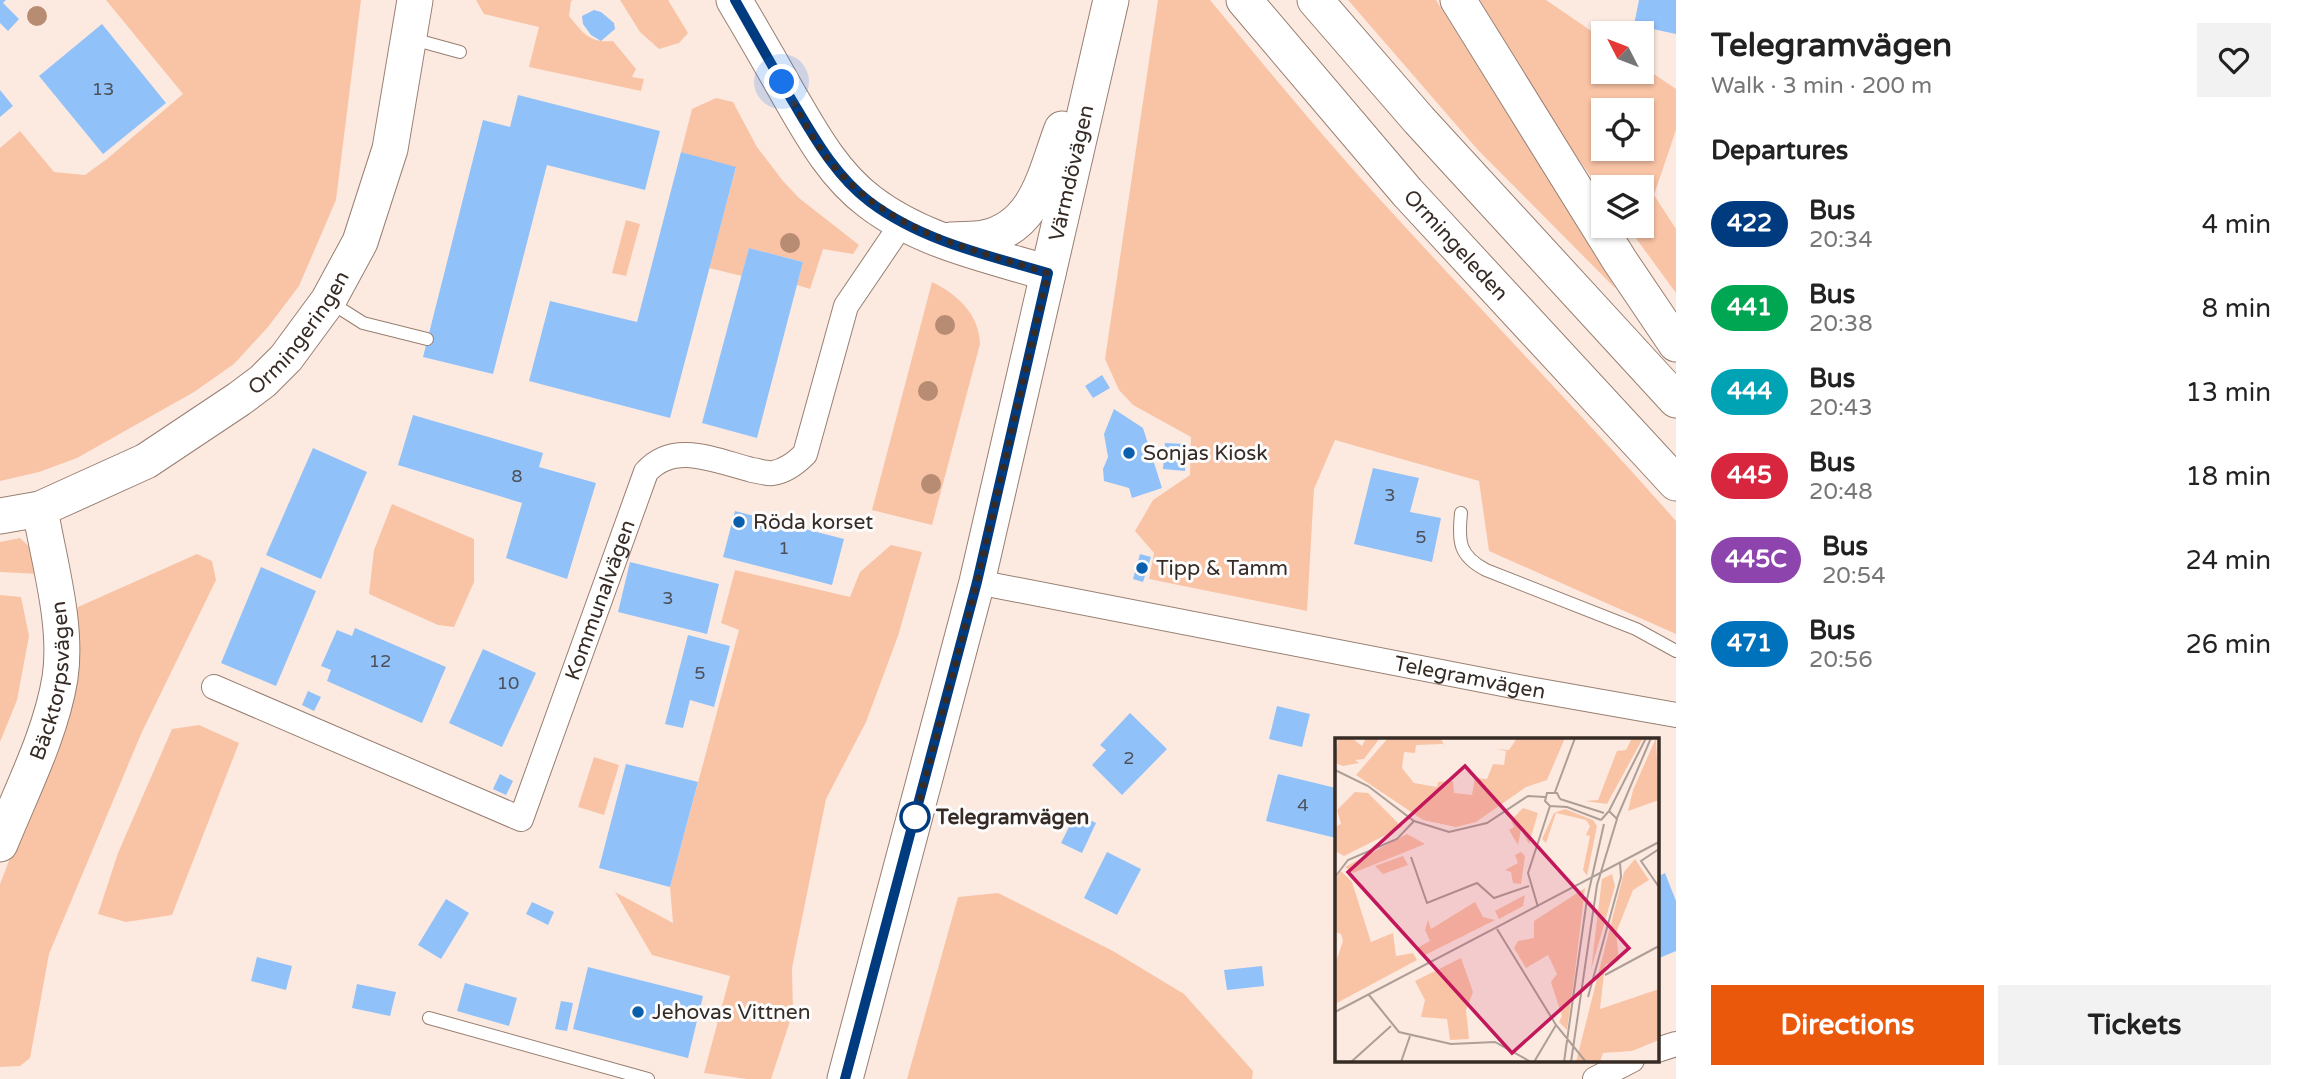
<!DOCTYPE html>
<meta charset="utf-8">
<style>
:root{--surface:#fff;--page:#f2f2f2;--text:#222;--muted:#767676;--accent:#ea580c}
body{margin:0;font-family:"Varela Round",sans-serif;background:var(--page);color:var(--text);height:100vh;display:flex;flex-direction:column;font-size:26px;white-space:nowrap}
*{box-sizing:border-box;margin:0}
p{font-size:23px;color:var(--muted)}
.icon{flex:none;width:38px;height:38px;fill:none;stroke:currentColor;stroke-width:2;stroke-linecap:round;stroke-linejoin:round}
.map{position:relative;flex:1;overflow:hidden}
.side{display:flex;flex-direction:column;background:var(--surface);width:630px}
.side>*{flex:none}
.badge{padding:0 14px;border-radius:23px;font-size:24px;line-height:46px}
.needle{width:46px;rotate:312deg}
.tools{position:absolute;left:1591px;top:21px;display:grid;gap:14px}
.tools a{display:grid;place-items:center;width:63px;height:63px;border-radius:0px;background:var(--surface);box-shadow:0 2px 5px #0004;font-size:35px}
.you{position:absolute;width:35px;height:35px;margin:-18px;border:5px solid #fff;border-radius:50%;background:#1a73e8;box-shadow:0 0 0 10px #1a73e833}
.map>.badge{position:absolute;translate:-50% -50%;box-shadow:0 0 0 4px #fff}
h2{padding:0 35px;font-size:26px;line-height:63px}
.round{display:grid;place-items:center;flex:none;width:74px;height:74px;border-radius:0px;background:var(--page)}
.summary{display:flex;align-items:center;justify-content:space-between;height:119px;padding:0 35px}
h1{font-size:33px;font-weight:700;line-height:52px}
.cta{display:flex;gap:14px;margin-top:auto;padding:14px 35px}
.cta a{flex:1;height:80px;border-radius:0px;background:var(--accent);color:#fff;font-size:28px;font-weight:700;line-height:80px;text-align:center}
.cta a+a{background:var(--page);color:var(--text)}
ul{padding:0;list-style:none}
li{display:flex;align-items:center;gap:21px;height:84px;padding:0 35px}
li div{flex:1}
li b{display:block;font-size:26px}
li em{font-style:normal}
li .badge{min-width:77px;font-weight:700;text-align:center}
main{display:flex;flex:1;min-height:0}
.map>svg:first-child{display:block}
.green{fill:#f9c4a6;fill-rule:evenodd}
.building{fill:#91c1f9}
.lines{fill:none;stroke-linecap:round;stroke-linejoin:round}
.lane-casing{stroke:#987f71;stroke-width:14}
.street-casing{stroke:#987f71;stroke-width:26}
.secondary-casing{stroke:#987f71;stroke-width:37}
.lane{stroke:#fff;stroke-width:12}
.street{stroke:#fff;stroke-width:24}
.secondary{stroke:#fff;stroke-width:35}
.tree{fill:#b78c72}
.line-casing{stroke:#fff;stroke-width:16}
.line{stroke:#003b80;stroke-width:10}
.walk{stroke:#362b25;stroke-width:7;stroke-dasharray:0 12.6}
.poi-dot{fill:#0a5fad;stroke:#fcfcfc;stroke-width:2.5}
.stop-dot{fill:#fff;stroke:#003b80;stroke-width:3.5}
.labels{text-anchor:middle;stroke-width:6;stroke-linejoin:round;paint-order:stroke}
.number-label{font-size:18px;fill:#4d505a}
.street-label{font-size:21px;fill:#362b25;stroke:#fcfcfc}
.poi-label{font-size:21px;fill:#362b25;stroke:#fcfcfc;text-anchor:start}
.stop-label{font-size:21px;font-weight:bold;fill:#362b25;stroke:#fcfcfc;text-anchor:start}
.inset-road{fill:none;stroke:#ad9e96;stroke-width:2}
.view{fill:#c2185b;fill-opacity:0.15;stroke:#c2185b;stroke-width:3.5}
.inset-edge{fill:none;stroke:#362b25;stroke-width:3.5}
</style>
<main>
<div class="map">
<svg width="1676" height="1079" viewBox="0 0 1676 1079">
<rect width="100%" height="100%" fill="#fceae1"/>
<g class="green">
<polygon points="106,0 361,0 336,200 299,286 268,327 234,364 194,392 77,458 39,472 0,481 0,148 20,131 54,172 85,175 107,159 183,94"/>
<path d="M 476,0 L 573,0 L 571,1 L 569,16 C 583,33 589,43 613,41 L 636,69 L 632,77 L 644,79 L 641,91 L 529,67 L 539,27 L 484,14 Z"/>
<polygon points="620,0 668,0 688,33 679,43 659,49 640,32"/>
<path d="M 1158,0 L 1210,0 C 1264,65 1318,131 1375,194 C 1475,304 1578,410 1676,521 L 1676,634 L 1489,551 L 1479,481 L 1335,440 L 1314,489 L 1307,611 L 1149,579 L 1154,553 L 1135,531 L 1153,500 L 1190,475 L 1191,437 L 1133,405 L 1119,390 L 1105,359 Z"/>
<polygon points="1348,0 1436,0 1616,289 1478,150"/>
<path d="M 1480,0 L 1546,0 L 1603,39 L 1603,72 L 1642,72 L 1642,66 L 1676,89 L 1676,130 L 1654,195 L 1676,229 L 1676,293 L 1627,226 L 1642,226 L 1642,187 L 1603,187 L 1603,193 L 1566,142 ZM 1603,110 L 1642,110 L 1642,149 L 1603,149 Z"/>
<polygon points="716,98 733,102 757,147 783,181 799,198 859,245 853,254 823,249 810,289 797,285 803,262 749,248 742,276 709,268 736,168 681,152 692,109"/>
<polygon points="626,220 640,224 626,276 612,273"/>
<path d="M 932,282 C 957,294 979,314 980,344 L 932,525 L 872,510 Z"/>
<polygon points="392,504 474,539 474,582 454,627 438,625 369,594 374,550"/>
<polygon points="20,538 36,553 39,574 0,572 0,542"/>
<polygon points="891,545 922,552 898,636 866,722 826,799 792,968 793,1012 771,1079 747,1079 704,1073 730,976 652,955 615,892 673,923 670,887 739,630 721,623 735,570 850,597 860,572"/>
<polygon points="197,554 212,561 216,580 141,734 49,954 30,1058 20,1066 0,1067 0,884 36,791 78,607"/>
<polygon points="0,595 21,597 29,636 17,700 0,742"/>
<polygon points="199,725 239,743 172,915 126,922 98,914 118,853 172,729"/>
<polygon points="594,757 619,765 604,815 578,807"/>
<polygon points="998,893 1113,951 1184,994 1253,1071 1252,1079 907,1079 958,897"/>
</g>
<g class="building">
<polygon points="0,0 6,0 3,3 19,19 8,31 0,23"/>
<polygon points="1639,0 1676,0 1676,34 1634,25"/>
<polygon points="594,10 601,12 614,23 615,29 601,41 591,35 583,24 582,16"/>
<polygon points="102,24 166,103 103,154 39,76"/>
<polygon points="0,90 13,106 0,117"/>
<polygon points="518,95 660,131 645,190 547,165 493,374 423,357 483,120 510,127"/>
<polygon points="681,152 736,167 670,418 529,381 550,301 637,322"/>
<polygon points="749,248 803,262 757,438 702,423"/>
<polygon points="1102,375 1110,388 1093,398 1085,386"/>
<polygon points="1114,409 1143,428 1162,488 1132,498 1129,488 1104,481 1103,469 1108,457 1104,434"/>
<polygon points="413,415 543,453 539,467 596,483 567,579 506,558 522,503 398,465"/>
<polygon points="1165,443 1186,444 1185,471 1163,469"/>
<polygon points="313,448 367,472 321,579 266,555"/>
<polygon points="1373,468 1419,478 1410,512 1441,518 1432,562 1354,544"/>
<polygon points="735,511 844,539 832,585 723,557"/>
<polygon points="1140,554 1151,557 1143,582 1133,579"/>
<polygon points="630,562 719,584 707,634 618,612"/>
<polygon points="261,567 316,591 276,686 221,663"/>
<polygon points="355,628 446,667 422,723 327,681 331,670 321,666 337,630 352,636"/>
<polygon points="688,635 730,646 714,707 690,700 683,728 665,724"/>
<polygon points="483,649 536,673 502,747 449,723"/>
<polygon points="308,691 321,697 314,711 302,705"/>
<polygon points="1277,706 1310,714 1302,747 1269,739"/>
<polygon points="1130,713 1167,749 1122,795 1092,765 1106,750 1100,745"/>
<polygon points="626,764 698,782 670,887 599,868"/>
<polygon points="500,774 513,781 506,795 493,789"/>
<polygon points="1278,774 1336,788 1336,838 1266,821"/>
<polygon points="1076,813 1096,823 1082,853 1061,843"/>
<polygon points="1107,852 1141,869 1117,915 1084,898"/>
<polygon points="1665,873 1676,901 1676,951 1657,959 1657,877"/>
<polygon points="446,899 469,913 441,959 418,945"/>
<polygon points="532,902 554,912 548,925 526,914"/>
<polygon points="257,957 292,966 286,990 251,981"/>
<polygon points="1262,966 1264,986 1227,990 1224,970"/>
<polygon points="588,967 703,996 688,1058 573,1029"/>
<polygon points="465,983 517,998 509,1026 457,1011"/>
<polygon points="357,984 396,992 390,1016 352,1008"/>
<polygon points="561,1001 573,1003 567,1031 555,1029"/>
</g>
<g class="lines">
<g class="lane-casing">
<g id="lane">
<polyline points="409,38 460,52"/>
<polyline points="330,302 363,323 427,339"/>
<path d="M 1461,513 C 1458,542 1459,556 1486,570 L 1636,629 L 1676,651"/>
<polyline points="429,1018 648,1079"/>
</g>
</g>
<g class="street-casing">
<g id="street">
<path id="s1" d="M 977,582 L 1529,689 L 1676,715"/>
<path id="s2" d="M 214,687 L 521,819 L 646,472 C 674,440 716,461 752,470 C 759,471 767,474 773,473 C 786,471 796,463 805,454 L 846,306 L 903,222"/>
<polyline points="1657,1050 1676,1044"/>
<polyline points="1595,1079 1632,1060"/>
</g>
</g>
<g class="secondary-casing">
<g id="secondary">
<path d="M 734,0 C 753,32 772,65 790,97 C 812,135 834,175 870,202 C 921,241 988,255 1048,273"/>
<path id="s3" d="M 1244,0 L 1407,192 L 1676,483"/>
<polyline points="1315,0 1419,120 1676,400"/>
<polyline points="1458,0 1620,261 1676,344"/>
<path d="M 951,240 C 962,239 974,240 984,238 C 1037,227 1045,173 1062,129"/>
<path id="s4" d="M 0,516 L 40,509 L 146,461 L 239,399 L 263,381 L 286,358 L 328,301 L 360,242 L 390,149 L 415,0"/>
<path id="s5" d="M 0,844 C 21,792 51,734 60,678 C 68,625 49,562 40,509"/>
<path id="s6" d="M 845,1079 L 977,582 L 1111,0"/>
</g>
</g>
<use href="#lane" class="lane"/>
<use href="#street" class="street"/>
<use href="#secondary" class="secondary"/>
</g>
<g class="tree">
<circle cx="37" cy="16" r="10"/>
<circle cx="790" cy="243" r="10"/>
<circle cx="945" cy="325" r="10"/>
<circle cx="928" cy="391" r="10"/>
<circle cx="931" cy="484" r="10"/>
</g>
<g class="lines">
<g class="line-casing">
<path id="line" d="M 735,0 C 753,32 772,65 790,97 C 813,135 834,175 870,202 C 922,241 987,255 1048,273 L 977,582 L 845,1079"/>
</g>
<use href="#line" class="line"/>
<path class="walk" d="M 782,82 C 798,110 812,140 832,164 C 889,232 967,248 1048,273 L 977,582 L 915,817"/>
</g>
<g class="poi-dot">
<circle cx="1129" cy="453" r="7"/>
<circle cx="739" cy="522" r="7"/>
<circle cx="1142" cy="568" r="7"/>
<circle cx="638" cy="1012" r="7"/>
</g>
<circle class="stop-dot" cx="915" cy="817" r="14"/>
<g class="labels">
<g class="number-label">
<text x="103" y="95">13</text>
<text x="517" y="482">8</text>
<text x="1390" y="501">3</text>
<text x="1421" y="543">5</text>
<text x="784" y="554">1</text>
<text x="668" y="604">3</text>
<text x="380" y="667">12</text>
<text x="700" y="679">5</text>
<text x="508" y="689">10</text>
<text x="1129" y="764">2</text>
<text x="1303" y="811">4</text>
</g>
<g class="street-label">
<text dy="7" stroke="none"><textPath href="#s6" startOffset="934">Värmdövägen</textPath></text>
<text dy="7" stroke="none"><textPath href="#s3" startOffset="324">Ormingeleden</textPath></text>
<text dy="7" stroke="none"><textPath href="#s4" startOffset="359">Ormingeringen</textPath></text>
<text dy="7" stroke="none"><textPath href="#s2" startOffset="567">Kommunalvägen</textPath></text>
<text dy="7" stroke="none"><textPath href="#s1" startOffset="502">Telegramvägen</textPath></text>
<text dy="7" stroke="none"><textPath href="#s5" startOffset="173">Bäcktorpsvägen</textPath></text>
</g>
<g class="poi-label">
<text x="1143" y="460">Sonjas Kiosk</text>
<text x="753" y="529">Röda korset</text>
<text x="1156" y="575">Tipp &amp; Tamm</text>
<text x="652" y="1019">Jehovas Vittnen</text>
</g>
<g class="stop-label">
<text x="936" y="824">Telegramvägen</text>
</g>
</g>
<g transform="translate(1335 738)">
<rect width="324" height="324" fill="#fceae1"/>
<path d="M 3,0 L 17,0 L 27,8 L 31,0 L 45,0 L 29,21 L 20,22 L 24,25 L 8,28 L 0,25 ZM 53,0 L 106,0 L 111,12 L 108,6 L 81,7 L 80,15 L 69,14 L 67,30 L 79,45 L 102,49 L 103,44 L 118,43 L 119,55 L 137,57 L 140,40 L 152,41 L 158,26 L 169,27 L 171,13 L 160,11 L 174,12 L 182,0 L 230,0 L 212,42 L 191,49 L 141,84 L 121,89 L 88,82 L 21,37 ZM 297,0 L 308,0 L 272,66 L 250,63 L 263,62 L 282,13 L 291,12 ZM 321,0 L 324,62 L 293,73 L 298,52 ZM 20,54 L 33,55 L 67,89 L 9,118 L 0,113 L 0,89 L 6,86 L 2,72 ZM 188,70 L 203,75 L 194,106 L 186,91 L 183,107 L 174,92 L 179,89 L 176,82 ZM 230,71 L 258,82 L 262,88 L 252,138 L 248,132 L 255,98 L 251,97 L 255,88 L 251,82 L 221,75 L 211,105 L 207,101 L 219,75 ZM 72,96 L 90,106 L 18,135 L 10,129 ZM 186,114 L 190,118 L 186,146 L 178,145 L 176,134 L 170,132 L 183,125 L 180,117 ZM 68,118 L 73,127 L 48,136 L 40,128 ZM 300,121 L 314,142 L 298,152 L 281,195 L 284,221 L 270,227 L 265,271 L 324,251 L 324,302 L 297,313 L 268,315 L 265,324 L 241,324 L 289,134 ZM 6,133 L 17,144 L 36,204 L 58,195 L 61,218 L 78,215 L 82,222 L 0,266 L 0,227 L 8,203 L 6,196 L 0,194 L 0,142 ZM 277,136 L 280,148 L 256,232 L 267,141 ZM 250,150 L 239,242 L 232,292 L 224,284 L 227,278 L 216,244 L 222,236 L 213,217 L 191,230 L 179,210 L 183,203 L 199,200 L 199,183 ZM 190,157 L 188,168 L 164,181 L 160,173 ZM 140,164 L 148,179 L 160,182 L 88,218 L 82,210 L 95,203 L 90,192 L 93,182 L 96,191 ZM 126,220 L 138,254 L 131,272 L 134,301 L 115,302 L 112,281 L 86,279 L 90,262 L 80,243 Z" fill="#f9c4a6"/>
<path class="inset-road" d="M 0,32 L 33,48 L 79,83 L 114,94 L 152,85 L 193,58 L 210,59M 220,54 L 240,0M 225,61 L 269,75M 215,68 L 232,69 L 266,82M 215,68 L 210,63 L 212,55 L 222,55 L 225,61M 274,73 L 311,0M 282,80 L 316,0M 324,111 L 306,123 L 324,149M 76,119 L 92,165 L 142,145 L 159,160 L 194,148M 0,139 L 13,122 L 62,101 L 79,83M 203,169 L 193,135 L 215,68M 162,191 L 221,287 L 251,324M 270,237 L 324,208M 34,257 L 64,294 L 116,306 L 160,304 L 196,324M 253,259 L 286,139 L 285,125M 0,274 L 324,104M 16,324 L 56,288M 66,324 L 75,298M 199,324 L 221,287M 229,324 L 252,161 L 269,86M 236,324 L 262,147 L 282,81 L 274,73 L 266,82"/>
<path class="view" d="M 130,28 L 294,210 L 177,315 L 13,134 Z"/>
<rect width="324" height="324" class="inset-edge"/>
</g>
</svg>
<div class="tools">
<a><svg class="needle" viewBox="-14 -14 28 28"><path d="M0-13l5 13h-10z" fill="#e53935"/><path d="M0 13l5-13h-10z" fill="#767676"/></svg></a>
<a><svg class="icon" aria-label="locate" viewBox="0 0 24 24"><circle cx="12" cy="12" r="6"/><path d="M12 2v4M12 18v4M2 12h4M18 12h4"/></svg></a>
<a><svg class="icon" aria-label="layers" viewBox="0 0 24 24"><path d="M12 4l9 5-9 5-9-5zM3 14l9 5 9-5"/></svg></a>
</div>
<div class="you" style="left:782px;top:82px"></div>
</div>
<section class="side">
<div class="summary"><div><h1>Telegramvägen</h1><p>Walk · 3 min · 200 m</p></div><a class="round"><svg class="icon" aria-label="heart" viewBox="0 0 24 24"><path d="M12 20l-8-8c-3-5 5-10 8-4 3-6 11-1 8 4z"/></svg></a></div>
<h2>Departures</h2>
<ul>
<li><span class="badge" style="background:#003b80;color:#fff">422</span><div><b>Bus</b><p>20:34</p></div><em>4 min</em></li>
<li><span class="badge" style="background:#00a651;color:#fff">441</span><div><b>Bus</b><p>20:38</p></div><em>8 min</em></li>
<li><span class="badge" style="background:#00a3b4;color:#fff">444</span><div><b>Bus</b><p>20:43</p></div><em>13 min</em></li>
<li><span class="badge" style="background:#d7263d;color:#fff">445</span><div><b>Bus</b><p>20:48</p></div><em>18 min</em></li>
<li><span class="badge" style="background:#8e44ad;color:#fff">445C</span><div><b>Bus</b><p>20:54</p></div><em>24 min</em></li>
<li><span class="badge" style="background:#0072bc;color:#fff">471</span><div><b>Bus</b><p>20:56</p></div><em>26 min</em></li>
</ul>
<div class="cta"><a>Directions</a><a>Tickets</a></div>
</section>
</main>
